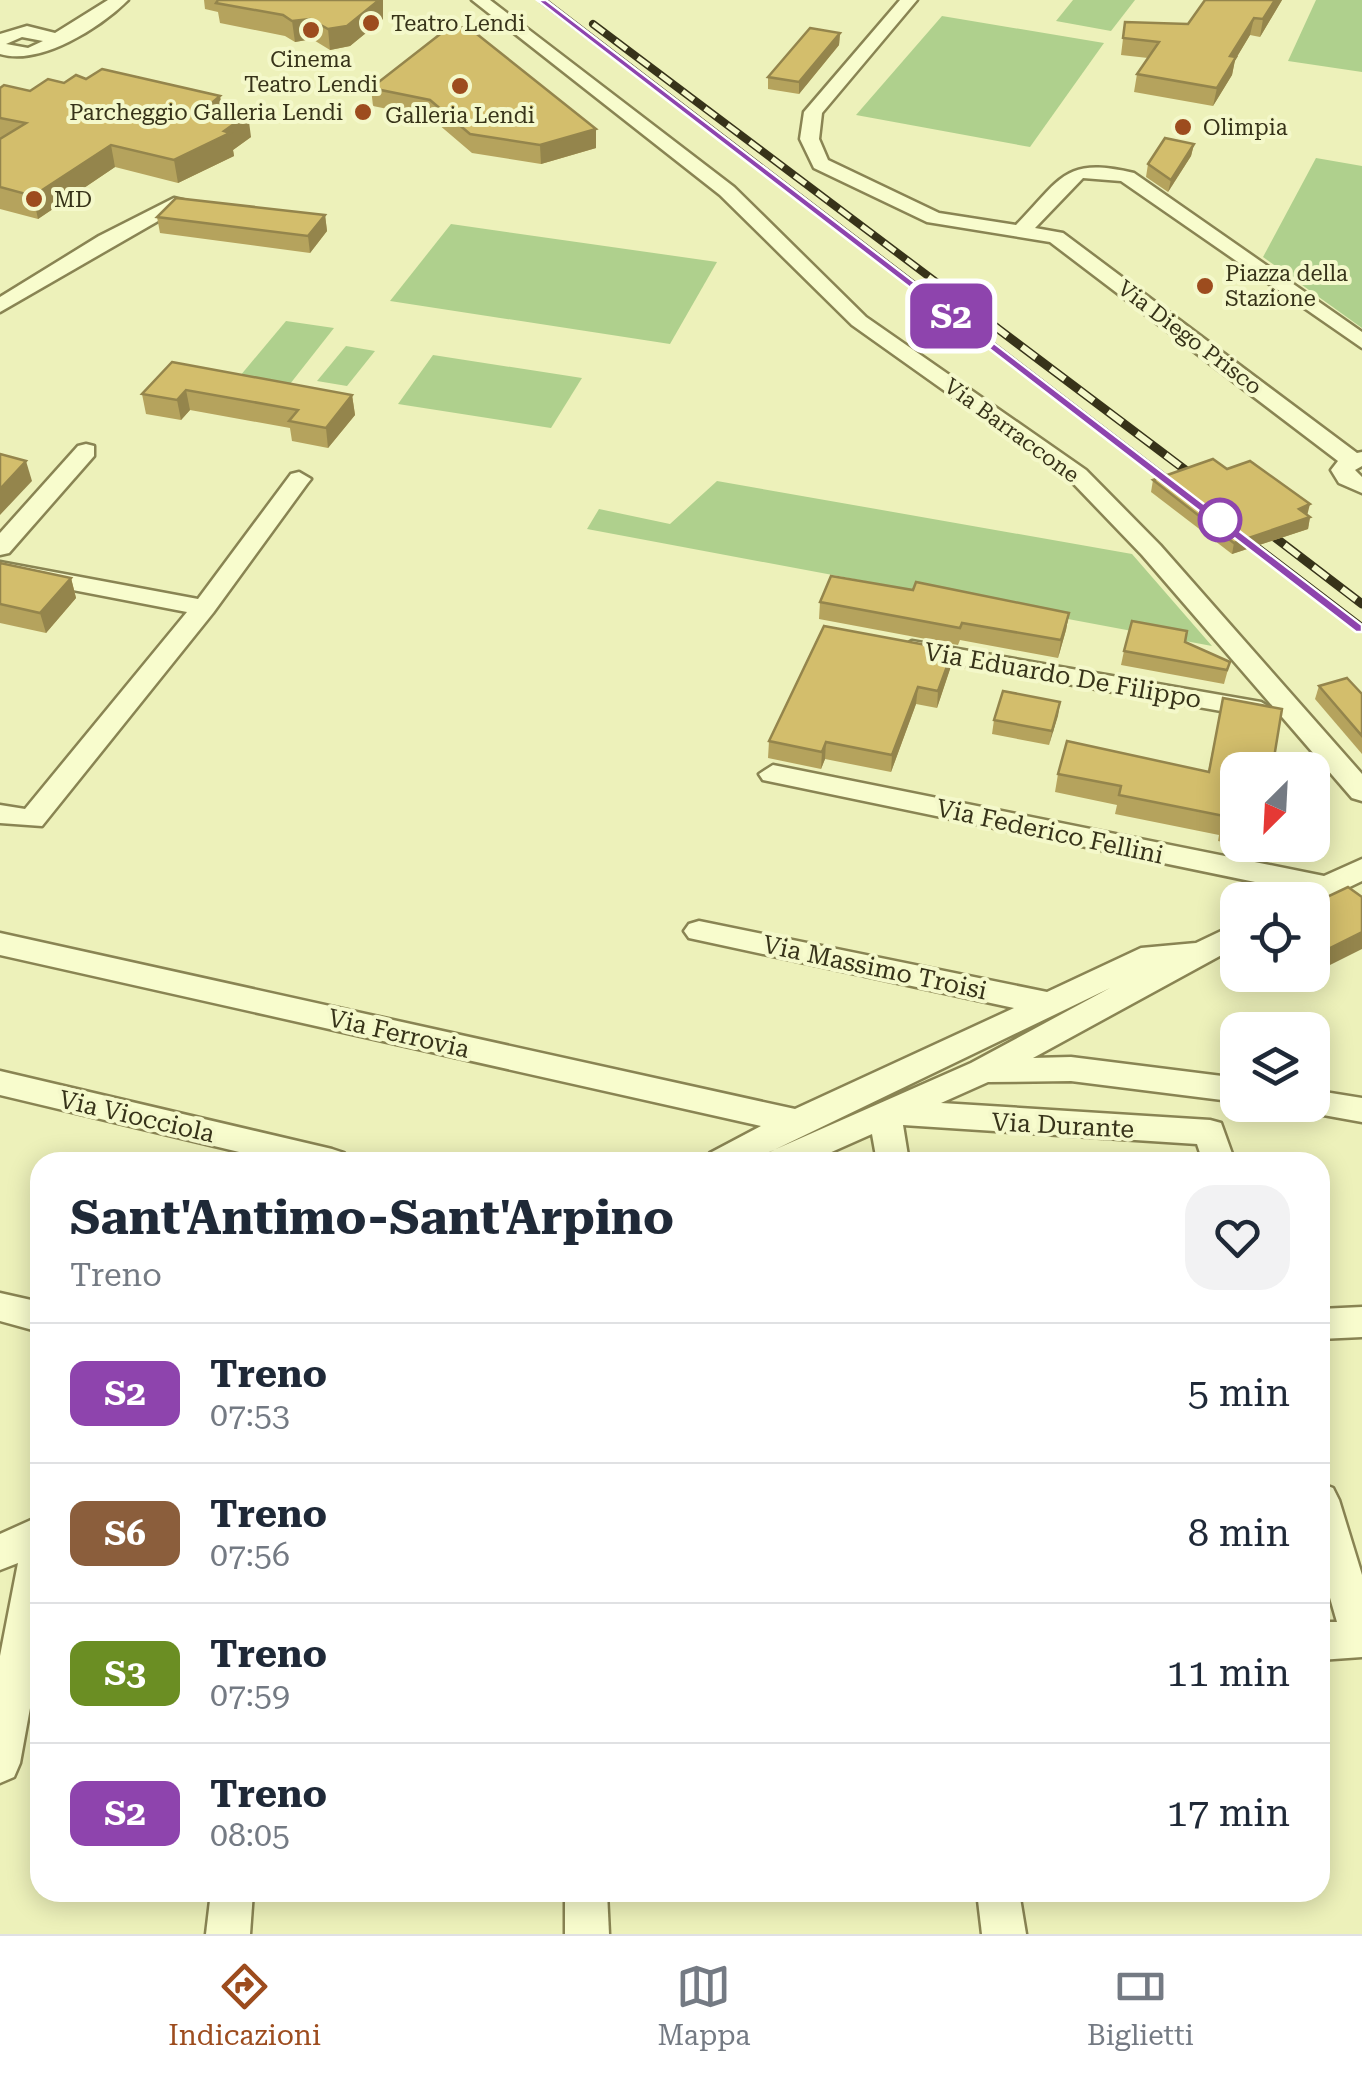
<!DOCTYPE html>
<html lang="it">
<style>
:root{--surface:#fff;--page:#f2f2f3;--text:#1f2937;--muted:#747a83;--line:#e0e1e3;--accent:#9d4c1e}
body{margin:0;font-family:"Roboto Serif",serif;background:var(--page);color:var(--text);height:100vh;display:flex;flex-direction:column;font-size:38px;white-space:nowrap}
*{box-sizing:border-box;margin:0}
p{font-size:32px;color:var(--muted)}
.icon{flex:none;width:55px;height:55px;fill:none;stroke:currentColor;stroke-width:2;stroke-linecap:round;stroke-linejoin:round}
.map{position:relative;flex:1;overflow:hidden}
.side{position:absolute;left:30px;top:1152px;width:1300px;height:750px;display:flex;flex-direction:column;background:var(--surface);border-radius:30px;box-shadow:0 5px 25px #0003}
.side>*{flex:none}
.badge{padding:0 20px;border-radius:15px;font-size:35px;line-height:65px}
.needle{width:65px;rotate:204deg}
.controls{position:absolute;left:1220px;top:752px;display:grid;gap:20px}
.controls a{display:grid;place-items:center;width:110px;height:110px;border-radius:20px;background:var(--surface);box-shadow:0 5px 25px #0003;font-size:50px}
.map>.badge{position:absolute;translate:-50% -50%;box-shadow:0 0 0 5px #fff}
.round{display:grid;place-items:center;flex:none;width:105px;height:105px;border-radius:30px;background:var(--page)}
.headline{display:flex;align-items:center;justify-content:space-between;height:170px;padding:0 40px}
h1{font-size:48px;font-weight:700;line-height:75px}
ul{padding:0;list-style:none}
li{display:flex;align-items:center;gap:30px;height:140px;padding:0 40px;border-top:2px solid var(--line)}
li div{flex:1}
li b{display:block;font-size:38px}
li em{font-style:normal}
li .badge{min-width:110px;font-weight:700;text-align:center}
.dock{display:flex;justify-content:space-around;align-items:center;height:140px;border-top:2px solid var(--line);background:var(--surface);font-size:28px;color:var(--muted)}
.dock a{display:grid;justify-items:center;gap:5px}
.dock .selected{color:var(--accent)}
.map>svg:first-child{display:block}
.green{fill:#afd08d}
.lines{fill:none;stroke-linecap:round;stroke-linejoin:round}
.minor-casing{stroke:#898453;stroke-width:5}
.minor{fill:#f8fccd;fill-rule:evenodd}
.rail-far1-casing{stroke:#373319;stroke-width:8}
.rail-casing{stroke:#373319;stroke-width:9}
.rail-far1{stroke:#f4f8ca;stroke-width:5;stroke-dasharray:14;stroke-linecap:butt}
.rail{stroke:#f4f8ca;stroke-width:6;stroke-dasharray:18;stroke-linecap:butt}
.wall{fill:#b5a35d}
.shaded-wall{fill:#94854c}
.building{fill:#d3be6c;stroke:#94854c;stroke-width:2.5}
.line{fill:#8e44ad;stroke:#fff;stroke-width:2.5}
.poi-dot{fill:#9d4c1e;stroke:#f4f8ca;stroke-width:4}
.stop-dot{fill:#fff;stroke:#8e44ad;stroke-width:5}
.labels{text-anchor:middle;stroke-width:8;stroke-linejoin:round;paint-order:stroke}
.far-poi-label{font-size:22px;fill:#373319;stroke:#f4f8ca;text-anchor:start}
.far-street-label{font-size:22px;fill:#373319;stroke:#f4f8ca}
.street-label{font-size:25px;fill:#373319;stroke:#f4f8ca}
</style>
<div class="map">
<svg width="1362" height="1934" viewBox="0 0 1362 1934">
<rect width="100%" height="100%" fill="#edf1ba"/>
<g class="green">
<polygon points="1073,0 1135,0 1111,31 1056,21"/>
<polygon points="1316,0 1362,0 1362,72 1288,61"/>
<polygon points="942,16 1104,43 1030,147 856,115"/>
<polygon points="1316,158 1362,166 1362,328 1263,257"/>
<polygon points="451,224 717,262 670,344 390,301"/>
<polygon points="286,321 334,328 290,384 240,376"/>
<polygon points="346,346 375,351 347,386 317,381"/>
<polygon points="433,355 582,378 551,428 398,404"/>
<polygon points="717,481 1132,554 1212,646 587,529 599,509 670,524"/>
</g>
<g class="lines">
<g class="minor-casing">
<g id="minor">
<path d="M 108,0 L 128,0 C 100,28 40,66 0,54 L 0,34 L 27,26 L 55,33 ZM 22,37 L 43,41 L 28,48 L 6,44 Z"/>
<polygon points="472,0 490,0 734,187 866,317 1086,470 1160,545 1362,774 1362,801 1352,798 1142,555 1070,480 852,325 720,195"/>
<path d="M 900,0 L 917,0 L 822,113 L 819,139 L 828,160 L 939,213 L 1016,225 C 1061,179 1064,156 1134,173 L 1362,332 L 1362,348 L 1121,181 L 1083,178 L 1035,228 L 1063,233 L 1357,453 L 1362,452 L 1362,466 L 1355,470 L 1362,477 L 1362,493 L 1339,483 L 1331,470 L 1338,461 L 1050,242 L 927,222 L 814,168 L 800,139 L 804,112 Z"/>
<polygon points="174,198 191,202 0,312 0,297 99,236"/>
<polygon points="86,444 94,446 94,456 9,553 0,555 0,533 78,446"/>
<polygon points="299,472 311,479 307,484 213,613 42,826 0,823 0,805 25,809 187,612 0,576 0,562 198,599 291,474"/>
<polygon points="912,641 1261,702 1274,710 1261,718 903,655 899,649"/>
<polygon points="773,765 1324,876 1362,859 1362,881 1312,905 1312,900 1297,900 1298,891 763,780 759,774"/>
<polygon points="699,921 1047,992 1141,948 1196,943 1238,923 1238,946 1033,1058 1071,1057 1238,1078 1238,1102 1071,1081 988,1082 941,1103 1210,1120 1221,1123 1235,1162 1203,1162 1197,1144 903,1125 909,1162 877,1162 872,1134 809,1162 763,1162 767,1153 971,1063 1110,988 749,1162 706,1162 710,1153 761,1126 0,955 0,933 795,1109 1014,1008 689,938 684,931 689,924"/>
<polygon points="0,1071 332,1149 344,1153 348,1162 281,1162 0,1095"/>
<polygon points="1312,1090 1362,1098 1362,1122 1301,1111 1298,1105 1312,1105"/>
<polygon points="0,1293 40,1302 40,1332 0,1321"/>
<polygon points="1362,1307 1362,1337 1320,1339 1320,1309"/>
<polygon points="1320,1483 1333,1488 1339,1500 1362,1575 1362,1657 1320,1660 1320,1622 1337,1622 1320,1563"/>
<polygon points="40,1516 40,1653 20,1763 14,1777 0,1783 0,1656 18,1563 0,1570 0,1534"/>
<polygon points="211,1892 253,1892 250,1934 206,1934"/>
<polygon points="565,1892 607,1892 609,1934 565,1934"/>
<polygon points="977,1892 1019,1892 1026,1934 982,1934"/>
</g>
</g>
<use href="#minor" class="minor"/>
<g class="rail-far1-casing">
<g id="rail-far1">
<polyline points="542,0 969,327"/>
<polyline points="593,24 996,327"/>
</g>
</g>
<g class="rail-casing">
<g id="rail">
<polyline points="965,325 1183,492"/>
<polyline points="993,325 1208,487"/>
<polyline points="1256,523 1362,604"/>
<polyline points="1235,531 1362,628"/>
</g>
</g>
<use href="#rail-far1" class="rail-far1"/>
<use href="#rail" class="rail"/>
</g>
<g class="wall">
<polygon points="204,0 383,0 383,19 350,46 330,50 312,39 295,42 285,36 220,23 218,12 205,9"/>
<polygon points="1205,0 1282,0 1260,37 1250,35 1235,60 1232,75 1213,106 1134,92 1137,74 1148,58 1121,55 1125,22 1188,24"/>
<polygon points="840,33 839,45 799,94 768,89 768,77"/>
<polygon points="86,79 220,96 222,109 251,137 233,150 234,156 178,183 115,167 38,219 0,209 0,88 30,91"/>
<polygon points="371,88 596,129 596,148 541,164 472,153 431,118 373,106"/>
<polygon points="1194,144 1191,156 1168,192 1146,177 1148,164"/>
<polygon points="325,215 327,231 310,253 160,233 157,217"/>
<polygon points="172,362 352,395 355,415 328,448 292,441 290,428 190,410 181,420 146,414 142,394"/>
<polygon points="1227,469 1310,517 1308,529 1232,554 1151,492 1153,480"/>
<polygon points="0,563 71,578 76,598 46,633 0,623"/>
<polygon points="913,590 1069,613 1066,630 1058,658 960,640 958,645 819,619 820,602"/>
<polygon points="1185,642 1230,662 1224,684 1121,665 1124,651"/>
<polygon points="951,666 937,708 916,704 891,772 825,759 821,769 768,758 769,741"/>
<polygon points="1319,686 1362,694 1362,754 1315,699"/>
<polygon points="1223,698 1238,770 1238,845 1312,845 1312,803 1317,841 1312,860 1218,841 1219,835 1115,814 1117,805 1055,792 1058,774 1208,772"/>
<polygon points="1060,702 1049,745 992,734 994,720"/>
</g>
<g class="shaded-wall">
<polygon points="367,0 383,0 383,19 350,46 330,50 328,29"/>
<polygon points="1275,0 1282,0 1260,37 1263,19"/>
<polygon points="1254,18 1250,35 1235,60 1232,75 1213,106 1217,88 1230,56"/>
<polygon points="310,19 312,39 295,42 292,21"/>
<polygon points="840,33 839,45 799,94 799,82"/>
<polygon points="220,96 223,118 208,106"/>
<polygon points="248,114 251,137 233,150 234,156 178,183 174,160 224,131"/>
<polygon points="596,129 596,148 541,164 540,145"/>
<polygon points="1194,144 1191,156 1168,192 1171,180"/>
<polygon points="111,145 115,167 38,219 33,196"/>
<polygon points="325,215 327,231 310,253 308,236"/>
<polygon points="186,390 190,410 181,420 177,400"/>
<polygon points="352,395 355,415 328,448 326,428"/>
<polygon points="26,461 32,481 0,515 0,489"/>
<polygon points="1310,504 1307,516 1299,509"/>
<polygon points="1310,517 1308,529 1232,554 1234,543"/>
<polygon points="71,578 76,598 46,633 40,613"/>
<polygon points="1069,613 1066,630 1058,658 1061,640"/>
<polygon points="953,650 951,666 937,708 938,691"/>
<polygon points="918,687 916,704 891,772 892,755"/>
<polygon points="1060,702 1058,716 1049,745 1052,731"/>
<polygon points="826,742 825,759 821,769 822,752"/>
<polygon points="1362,932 1362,949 1312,974 1314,956"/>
</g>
<g class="building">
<polygon points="218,0 379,0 347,26 328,29 310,19 292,21 283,15 216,3"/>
<polygon points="1205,0 1275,0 1263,19 1254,18 1230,56 1236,57 1217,88 1137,74 1159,42 1123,38 1125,22 1188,24"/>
<polygon points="468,27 596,129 540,145 470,134 430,100 371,88 448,28"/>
<polygon points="810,28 840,33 799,82 768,77"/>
<polygon points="102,69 220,96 208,106 248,114 224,131 230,133 174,160 111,145 33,196 0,187 0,139 26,123 0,118 0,88 4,85 30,91 48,79 64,83 76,75 86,79"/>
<polygon points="1165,138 1194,144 1171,180 1148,164"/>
<polygon points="176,198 325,215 308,236 157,217"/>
<polygon points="172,362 352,395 326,428 289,421 298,410 186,390 177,400 142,394"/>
<polygon points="0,454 26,461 0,489"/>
<polygon points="1213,459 1227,469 1250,461 1310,504 1299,509 1310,517 1234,543 1153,480"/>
<polygon points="0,563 71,578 40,613 0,604"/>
<polygon points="831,576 913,590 916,582 1069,613 1061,640 962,623 960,628 820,602"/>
<polygon points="1132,621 1187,631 1185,642 1230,662 1227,670 1124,651"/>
<polygon points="824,626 953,650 938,691 918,687 892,755 826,742 822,752 769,741"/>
<polygon points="1347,678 1362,694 1362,736 1319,686"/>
<polygon points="1003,691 1060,702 1052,731 994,720"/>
<polygon points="1223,698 1282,709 1272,770 1238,770 1238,825 1223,822 1224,816 1119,795 1121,786 1058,774 1067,741 1209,772"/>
<polygon points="1312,803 1323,805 1317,841 1312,840"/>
<polygon points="1348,887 1362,897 1362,932 1314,956 1312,904"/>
</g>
<polygon class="line" points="537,0 546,0 1362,625 1362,632 1356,632"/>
<g class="poi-dot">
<circle cx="371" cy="23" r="10"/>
<circle cx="311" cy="30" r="10"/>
<circle cx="460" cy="86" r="10"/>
<circle cx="363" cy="112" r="10"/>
<circle cx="1183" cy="127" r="10"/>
<circle cx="34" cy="199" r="10"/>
<circle cx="1205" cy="286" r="10"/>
</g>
<circle class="stop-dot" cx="1220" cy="520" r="20"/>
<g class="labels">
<g class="far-poi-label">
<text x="391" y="31">Teatro Lendi</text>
<text x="311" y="67" text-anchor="middle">Cinema<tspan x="311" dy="25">Teatro Lendi</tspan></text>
<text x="343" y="120" text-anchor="end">Parcheggio Galleria Lendi</text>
<text x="460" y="123" text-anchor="middle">Galleria Lendi</text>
<text x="1203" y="135">Olimpia</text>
<text x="54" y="207">MD</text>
<text x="1225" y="281">Piazza della<tspan x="1225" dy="25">Stazione</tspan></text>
</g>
<g class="far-street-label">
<text transform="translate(1190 337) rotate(37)" y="8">Via Diego Prisco</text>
<text transform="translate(1012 430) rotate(36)" y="8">Via Barraccone</text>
</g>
<g class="street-label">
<text transform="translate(1063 675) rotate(10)" y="9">Via Eduardo De Filippo</text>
<text transform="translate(1050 831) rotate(12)" y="9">Via Federico Fellini</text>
<text transform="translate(875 967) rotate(12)" y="9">Via Massimo Troisi</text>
<text transform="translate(399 1033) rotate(13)" y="9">Via Ferrovia</text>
<text transform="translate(137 1116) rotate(13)" y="9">Via Viocciola</text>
<text transform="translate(1063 1125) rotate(3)" y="9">Via Durante</text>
</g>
</g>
</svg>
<div class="controls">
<a><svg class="needle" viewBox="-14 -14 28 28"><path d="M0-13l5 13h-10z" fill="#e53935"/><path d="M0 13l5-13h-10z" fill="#747a83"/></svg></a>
<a><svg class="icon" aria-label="locate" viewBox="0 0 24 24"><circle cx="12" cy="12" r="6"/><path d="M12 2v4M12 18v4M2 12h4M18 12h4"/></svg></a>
<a><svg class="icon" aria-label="layers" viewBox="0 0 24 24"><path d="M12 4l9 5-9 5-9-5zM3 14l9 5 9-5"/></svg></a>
</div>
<b class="badge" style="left:951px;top:316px;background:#8e44ad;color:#fff">S2</b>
<section class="side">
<div class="headline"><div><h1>Sant'Antimo-Sant'Arpino</h1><p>Treno</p></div><a class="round"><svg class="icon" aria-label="heart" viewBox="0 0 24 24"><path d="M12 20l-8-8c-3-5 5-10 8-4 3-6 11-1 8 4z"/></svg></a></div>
<ul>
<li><span class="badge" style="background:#8e44ad;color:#fff">S2</span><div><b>Treno</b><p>07:53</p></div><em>5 min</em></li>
<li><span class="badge" style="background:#8b5e3c;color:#fff">S6</span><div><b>Treno</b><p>07:56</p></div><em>8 min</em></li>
<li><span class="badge" style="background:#6b8e23;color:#fff">S3</span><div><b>Treno</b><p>07:59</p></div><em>11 min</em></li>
<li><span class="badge" style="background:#8e44ad;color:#fff">S2</span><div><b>Treno</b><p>08:05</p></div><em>17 min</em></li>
</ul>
</section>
</div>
<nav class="dock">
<a class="selected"><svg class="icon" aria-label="directions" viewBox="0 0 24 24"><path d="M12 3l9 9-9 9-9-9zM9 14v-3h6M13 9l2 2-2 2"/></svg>Indicazioni</a>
<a><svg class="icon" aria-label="map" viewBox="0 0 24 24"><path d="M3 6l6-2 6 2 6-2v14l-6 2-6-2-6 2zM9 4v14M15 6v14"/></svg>Mappa</a>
<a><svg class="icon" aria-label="tickets" viewBox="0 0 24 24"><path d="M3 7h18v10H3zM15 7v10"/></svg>Biglietti</a>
</nav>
